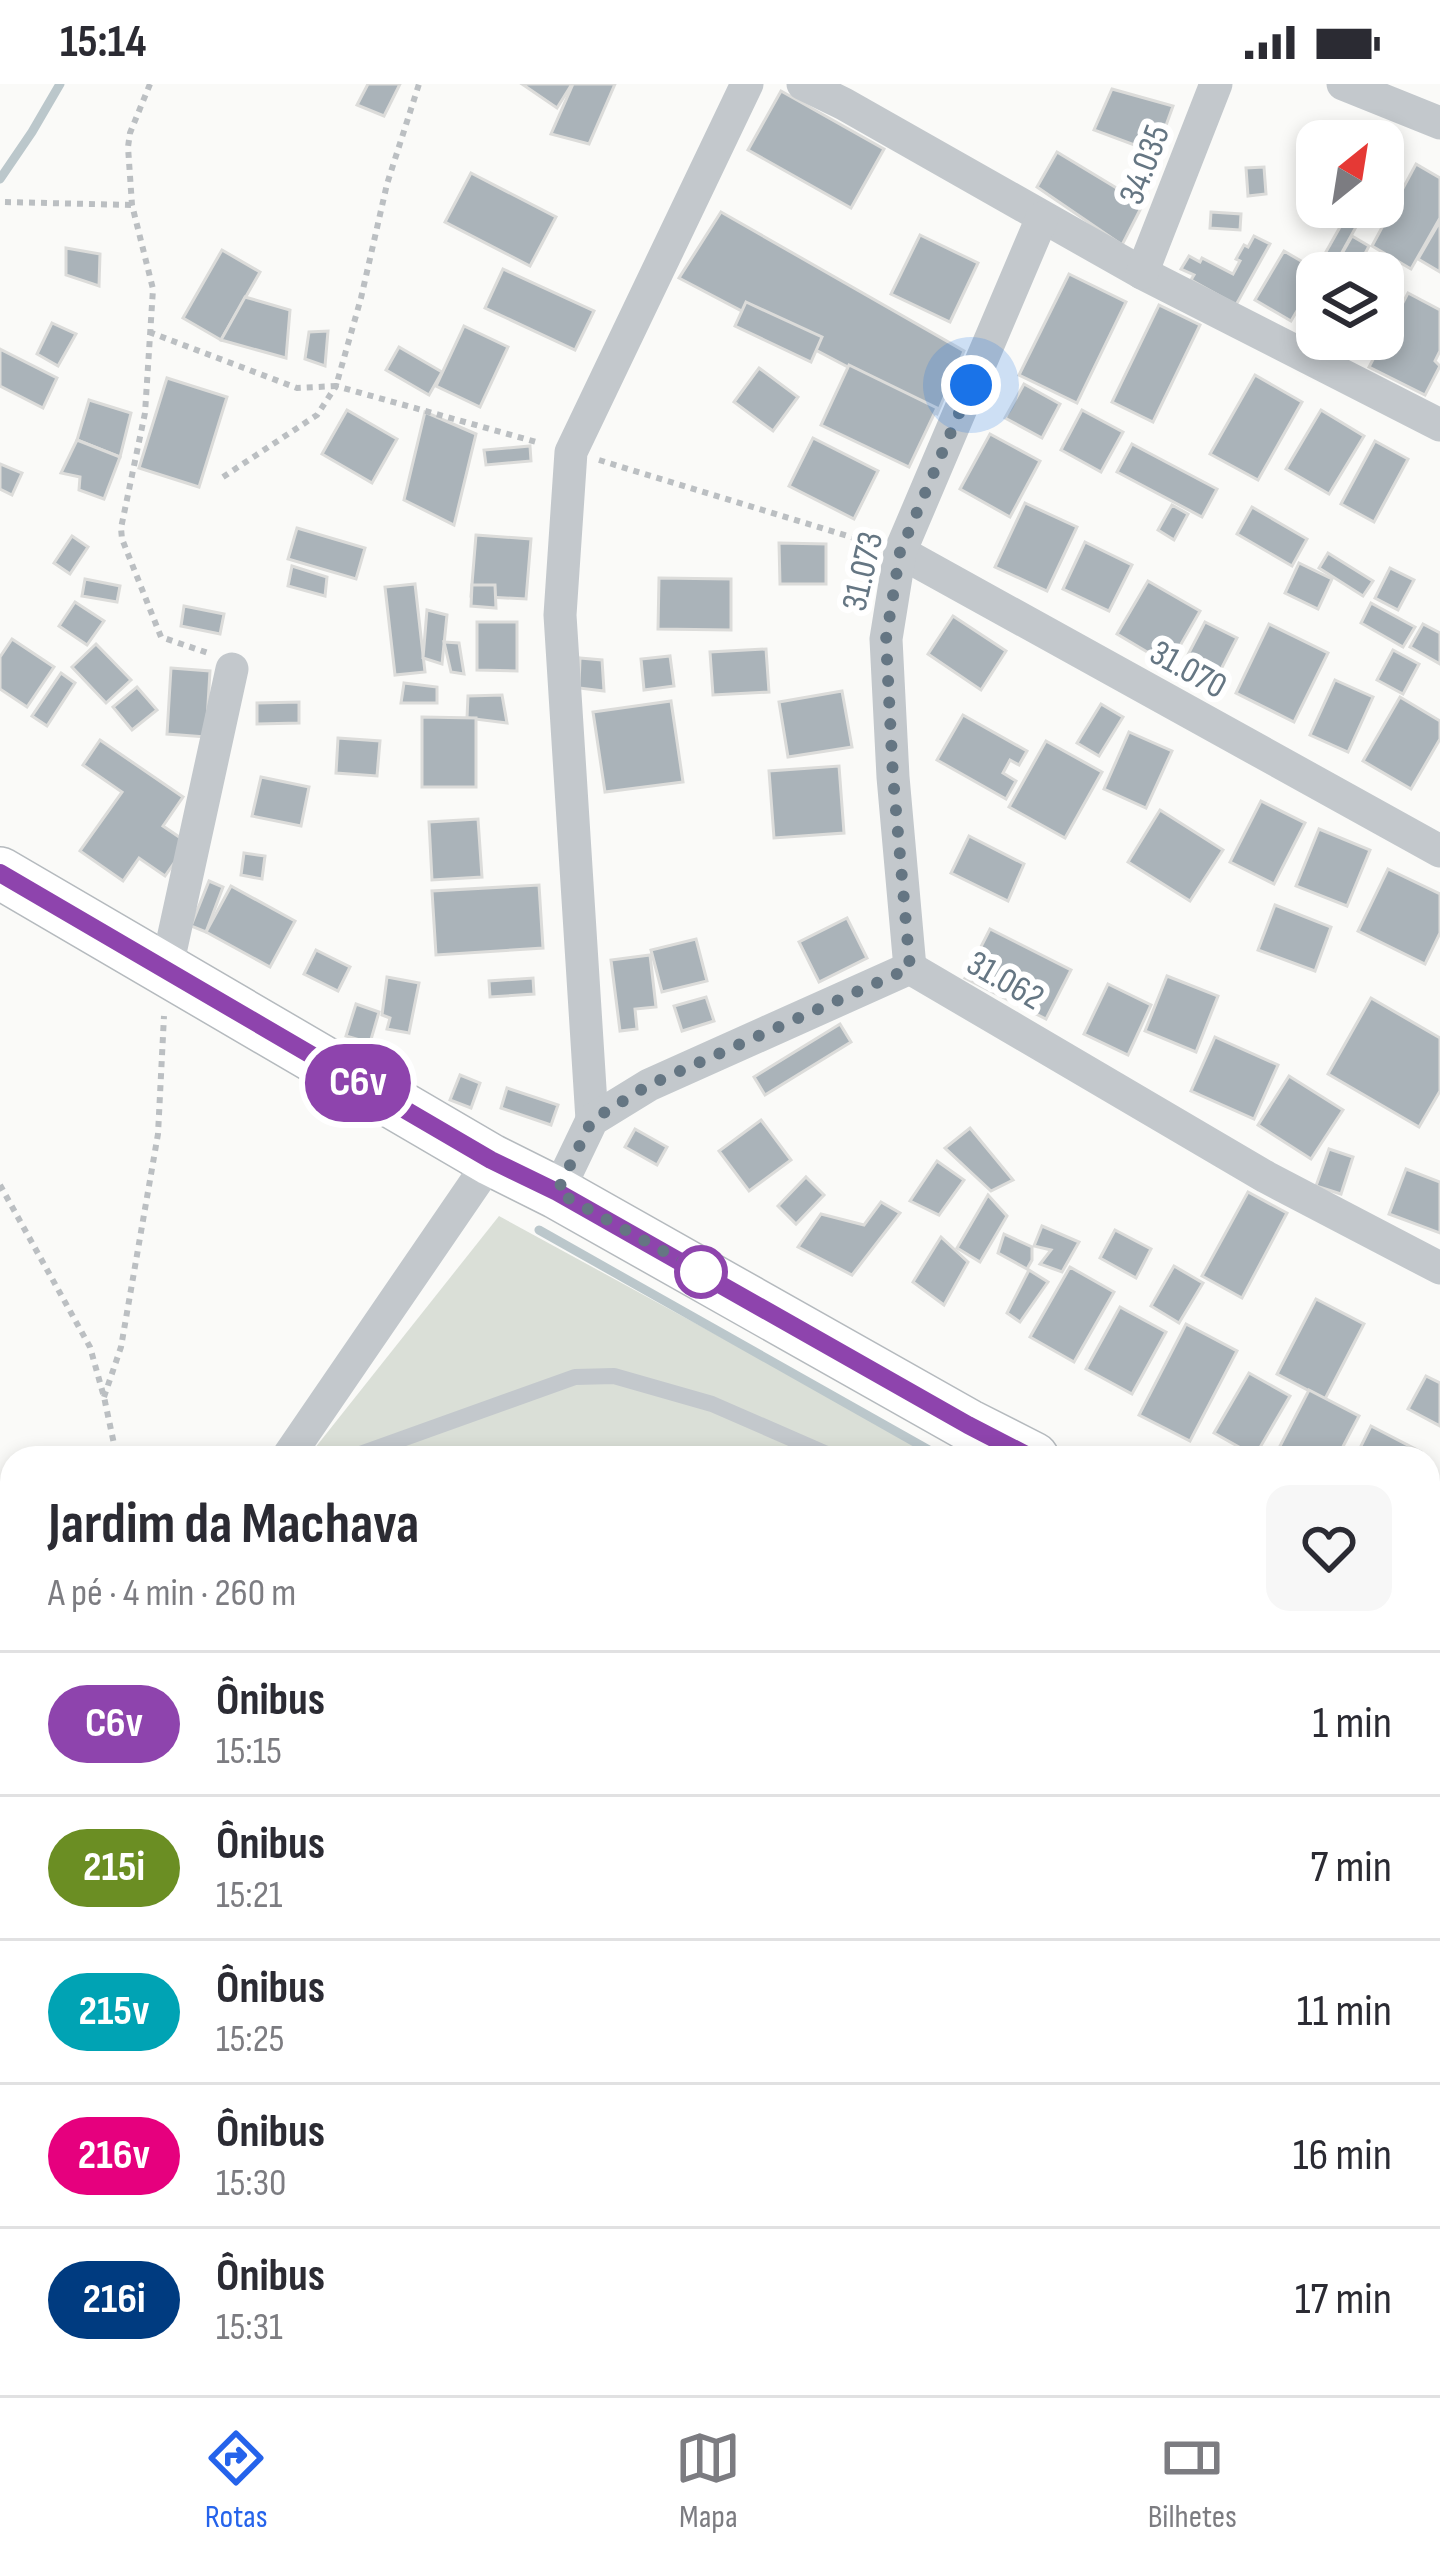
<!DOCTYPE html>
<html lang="pt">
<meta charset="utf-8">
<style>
:root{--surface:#fff;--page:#f7f7f7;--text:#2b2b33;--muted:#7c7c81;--line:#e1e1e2;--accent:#2563eb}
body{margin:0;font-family:"Sofia Sans Condensed",sans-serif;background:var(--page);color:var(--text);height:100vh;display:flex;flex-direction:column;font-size:45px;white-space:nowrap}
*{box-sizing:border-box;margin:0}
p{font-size:39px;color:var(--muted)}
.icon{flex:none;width:66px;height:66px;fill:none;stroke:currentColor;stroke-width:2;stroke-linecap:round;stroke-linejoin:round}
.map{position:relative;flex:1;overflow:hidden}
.sheet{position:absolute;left:0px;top:1362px;width:1440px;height:951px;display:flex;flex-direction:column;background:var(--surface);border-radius:36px 36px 0 0;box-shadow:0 6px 18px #0003}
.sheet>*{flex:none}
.badge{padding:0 24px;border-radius:39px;font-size:42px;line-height:78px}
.needle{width:78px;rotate:30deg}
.controls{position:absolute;left:1296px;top:36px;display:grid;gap:24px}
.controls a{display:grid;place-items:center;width:108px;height:108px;border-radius:24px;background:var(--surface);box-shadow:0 6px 18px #0003;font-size:60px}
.you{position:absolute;width:60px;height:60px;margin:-30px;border:9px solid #fff;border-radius:50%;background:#1a73e8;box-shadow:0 0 0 18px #1a73e833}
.map>.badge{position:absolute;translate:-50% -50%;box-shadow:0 0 0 6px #fff}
.round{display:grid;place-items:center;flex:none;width:126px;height:126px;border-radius:24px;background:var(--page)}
.summary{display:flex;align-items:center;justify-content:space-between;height:204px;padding:0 48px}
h1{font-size:57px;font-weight:700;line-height:90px}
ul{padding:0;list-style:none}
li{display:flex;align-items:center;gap:36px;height:144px;padding:0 48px;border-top:3px solid var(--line)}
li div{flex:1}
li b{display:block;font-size:45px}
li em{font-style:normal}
li .badge{min-width:132px;font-weight:700;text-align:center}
.status{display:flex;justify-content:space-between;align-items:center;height:84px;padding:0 60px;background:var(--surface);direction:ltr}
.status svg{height:33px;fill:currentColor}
.dock{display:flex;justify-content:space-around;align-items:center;height:168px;border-top:3px solid var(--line);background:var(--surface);font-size:33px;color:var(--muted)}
.dock a{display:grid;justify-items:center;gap:6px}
.dock .active{color:var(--accent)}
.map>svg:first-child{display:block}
.green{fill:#dadfd7}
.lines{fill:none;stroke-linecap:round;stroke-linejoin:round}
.stream{stroke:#bbc7cb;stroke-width:9}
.building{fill:#aab3b9;stroke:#dcdcda;stroke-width:3}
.primary-casing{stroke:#b5babe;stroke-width:54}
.path{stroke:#bbbfc2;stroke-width:6;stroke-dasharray:6 6;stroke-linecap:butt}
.lane{stroke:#c3c8cc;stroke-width:16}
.street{stroke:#c3c8cc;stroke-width:33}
.primary{stroke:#fff;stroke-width:51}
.line-casing{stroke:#fff;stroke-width:27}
.line{stroke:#8e44ad;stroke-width:18}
.walk{stroke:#657683;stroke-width:12;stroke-dasharray:0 21.6}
.stop-dot{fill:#fff;stroke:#8e44ad;stroke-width:6}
.labels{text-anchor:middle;stroke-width:12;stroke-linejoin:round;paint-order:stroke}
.street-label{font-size:36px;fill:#657683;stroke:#fff}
</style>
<div class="status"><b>15:14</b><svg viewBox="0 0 49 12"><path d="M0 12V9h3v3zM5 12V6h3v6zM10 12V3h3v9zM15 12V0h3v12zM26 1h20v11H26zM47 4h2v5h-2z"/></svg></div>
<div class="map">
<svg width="1440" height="2311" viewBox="0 0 1440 2311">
<rect width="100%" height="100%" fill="#fafaf8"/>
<g class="green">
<polygon points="499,1132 942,1374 307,1374"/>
<polygon points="1428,1614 1440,1619 1440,2311 0,2311 0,1834 12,1822 12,2301 1428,2301"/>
</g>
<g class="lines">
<g class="stream">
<polyline points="0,95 32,48 60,0"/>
<polyline points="539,1146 943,1374"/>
<polyline points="1428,1614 1440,1619"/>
<polyline points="1428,1875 1440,1865"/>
</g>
</g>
<g class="building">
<polygon points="368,0 400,0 384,32 357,21"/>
<polygon points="522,0 572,0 557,24"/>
<polygon points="573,0 615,0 589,60 551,50"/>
<polygon points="1112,5 1173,22 1156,69 1094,46"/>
<polygon points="781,7 884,65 851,124 748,66"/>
<polygon points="1057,68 1143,120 1122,161 1037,103"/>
<polygon points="1416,80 1440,94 1440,134 1411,185 1372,162"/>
<polygon points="1264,83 1266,110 1248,112 1246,84"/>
<polygon points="471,89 556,133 530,182 445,138"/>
<polygon points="1332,123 1350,129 1353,123 1367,123 1335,181 1322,175 1340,143 1325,135"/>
<polygon points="721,128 964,267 937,330 679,194"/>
<polygon points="1211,128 1241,130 1240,146 1210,144"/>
<polygon points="1440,137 1440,188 1418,175"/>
<polygon points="920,151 978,179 950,238 891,210"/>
<polygon points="1254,152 1270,160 1236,221 1191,196 1194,191 1181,185 1189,172 1200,178 1202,174 1233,190 1240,177 1236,175 1244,161 1248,163"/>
<polygon points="1352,152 1369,162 1359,181 1372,189 1331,189"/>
<polygon points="66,164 100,170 99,202 66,191"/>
<polygon points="222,166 260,188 221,256 183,234"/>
<polygon points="1284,167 1320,188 1291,237 1255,216"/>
<polygon points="503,185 594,227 575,266 485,224"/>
<polygon points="1069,190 1126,218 1077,319 1019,291"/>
<polygon points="1408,209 1440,226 1440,267 1435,277 1440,282 1425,311 1369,283"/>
<polygon points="245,213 290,226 286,274 221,256"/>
<polygon points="746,218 822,253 811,278 735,242"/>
<polygon points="1159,221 1200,241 1153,338 1112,318"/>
<polygon points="52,239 76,250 58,282 37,270"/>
<polygon points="464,242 508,263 480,323 436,302"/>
<polygon points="328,247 325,282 305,275 309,248"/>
<polygon points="1328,255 1370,255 1360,273"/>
<polygon points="399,263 442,288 429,311 386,286"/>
<polygon points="0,265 57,294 43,324 0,302"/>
<polygon points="849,281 937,324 909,383 821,341"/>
<polygon points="759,284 798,313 773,347 734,318"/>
<polygon points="1255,291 1302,318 1258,396 1210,370"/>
<polygon points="167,294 227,313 199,403 139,384"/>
<polygon points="1024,300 1060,320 1042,354 1005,334"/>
<polygon points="89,316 131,329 120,373 77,356"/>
<polygon points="347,326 397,355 372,399 322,370"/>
<polygon points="1082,326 1123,348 1101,388 1061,366"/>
<polygon points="1321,326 1364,352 1329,410 1286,385"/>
<polygon points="425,328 476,350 454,441 404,416"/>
<polygon points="990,350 1040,377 1010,433 960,405"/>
<polygon points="813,354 878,387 854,435 789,402"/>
<polygon points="77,356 120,373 104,415 79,406 80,393 61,389"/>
<polygon points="1375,357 1408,375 1374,438 1341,420"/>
<polygon points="1132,360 1217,405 1202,433 1117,388"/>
<polygon points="530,362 531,377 486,381 484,366"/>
<polygon points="0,380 22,389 12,411 0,405"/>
<polygon points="1025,419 1077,443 1047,507 995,483"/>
<polygon points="1172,421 1188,430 1174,456 1158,446"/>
<polygon points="1252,423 1307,455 1292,482 1237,450"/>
<polygon points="297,444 365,464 356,495 288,475"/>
<polygon points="476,451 531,455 526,515 471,512"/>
<polygon points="72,452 88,463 70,490 54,479"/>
<polygon points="1085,458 1132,481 1109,527 1063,505"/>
<polygon points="779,459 826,460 826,500 780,500"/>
<polygon points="1328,469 1373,497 1363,512 1319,484"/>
<polygon points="1299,479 1332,495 1318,525 1285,509"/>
<polygon points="292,482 327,493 325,512 288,502"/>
<polygon points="1390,484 1414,496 1398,526 1375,514"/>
<polygon points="659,494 731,495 731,546 658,545"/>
<polygon points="85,495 120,502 117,518 82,512"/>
<polygon points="1148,497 1200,527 1169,581 1117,550"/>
<polygon points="415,500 425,588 395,591 385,503"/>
<polygon points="472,501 495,501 496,524 471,522"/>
<polygon points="75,518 104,537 87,561 59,542"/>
<polygon points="1371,519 1415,543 1403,563 1361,539"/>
<polygon points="184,522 224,530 220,550 181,542"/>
<polygon points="427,526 447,531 442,580 423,574"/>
<polygon points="953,532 1006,567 981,606 928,570"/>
<polygon points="477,538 517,538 517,587 477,586"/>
<polygon points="1205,538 1237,554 1213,601 1181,584"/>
<polygon points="1269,540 1328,569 1294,638 1236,609"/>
<polygon points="1423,540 1440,549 1440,580 1410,563"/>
<polygon points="12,555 54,583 27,623 0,605 0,573"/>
<polygon points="444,558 459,559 464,590 451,588"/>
<polygon points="96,560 131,596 106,619 72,583"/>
<polygon points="766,565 769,608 713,611 710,568"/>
<polygon points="1393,566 1419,580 1403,610 1377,596"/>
<polygon points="670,572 674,602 644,606 641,575"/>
<polygon points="580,574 602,576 604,607 579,604"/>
<polygon points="171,584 210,587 206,653 167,650"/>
<polygon points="61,589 75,599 47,642 32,632"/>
<polygon points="1335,596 1373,613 1348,668 1310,651"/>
<polygon points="404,599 437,603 437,619 401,619"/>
<polygon points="137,603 157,626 132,646 113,623"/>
<polygon points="842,607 852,663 788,673 779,618"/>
<polygon points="502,611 507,639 467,634 468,612"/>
<polygon points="1400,613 1440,637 1440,655 1411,705 1363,677"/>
<polygon points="671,617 683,698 605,708 593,628"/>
<polygon points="299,618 299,639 257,640 257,619"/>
<polygon points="1101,620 1123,633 1099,672 1077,659"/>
<polygon points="963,631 1027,667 1019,681 1010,676 1003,689 1016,697 1006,715 937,676"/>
<polygon points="422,633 476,634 476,703 422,703"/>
<polygon points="1129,648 1172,667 1146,724 1104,705"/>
<polygon points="338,654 380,657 377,692 336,689"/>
<polygon points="100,656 183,713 163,742 188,759 165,792 139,774 123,797 80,767 122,708 83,681"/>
<polygon points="1046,657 1102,688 1065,754 1009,723"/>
<polygon points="839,682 844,749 774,754 769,687"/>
<polygon points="261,693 309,703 301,742 252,732"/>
<polygon points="1261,717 1305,739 1274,800 1230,778"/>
<polygon points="1160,726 1223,766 1190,817 1128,778"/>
<polygon points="478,735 482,793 432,796 429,738"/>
<polygon points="1319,745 1370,766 1347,822 1296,802"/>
<polygon points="969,752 1024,780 1008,817 951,789"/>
<polygon points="244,769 265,772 262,795 241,791"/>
<polygon points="1388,785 1440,810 1440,849 1425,880 1358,847"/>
<polygon points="209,797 223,803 206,848 191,842"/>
<polygon points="539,801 543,864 436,871 432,807"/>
<polygon points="231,802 295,837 270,883 206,848"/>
<polygon points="1275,821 1331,843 1315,887 1258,866"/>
<polygon points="847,834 867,874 819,898 799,858"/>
<polygon points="990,845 1071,886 1046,935 965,894"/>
<polygon points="696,855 707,897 662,908 651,866"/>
<polygon points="316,866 350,883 338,907 304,890"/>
<polygon points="650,871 656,923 635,925 637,945 620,947 611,876"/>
<polygon points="1167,892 1218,912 1196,968 1145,947"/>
<polygon points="387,893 419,899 409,949 387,945 390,934 382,931"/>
<polygon points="533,894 534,910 490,913 489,897"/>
<polygon points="1108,900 1151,921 1128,971 1084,950"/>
<polygon points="706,913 714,937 682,947 674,922"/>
<polygon points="1371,914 1440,954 1440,1007 1419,1043 1328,990"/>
<polygon points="356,920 379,928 370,959 346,952"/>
<polygon points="840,940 851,958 765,1011 754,993"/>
<polygon points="1215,953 1278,981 1254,1035 1191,1007"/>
<polygon points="460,991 480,999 471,1024 450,1016"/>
<polygon points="1289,992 1343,1026 1311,1075 1258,1041"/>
<polygon points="507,1004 558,1021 551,1041 501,1024"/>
<polygon points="761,1036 791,1076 749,1107 719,1067"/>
<polygon points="970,1044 1013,1096 991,1107 945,1064"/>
<polygon points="635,1045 667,1063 657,1081 625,1063"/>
<polygon points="1329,1065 1353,1073 1341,1110 1316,1102"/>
<polygon points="937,1077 964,1096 939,1131 910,1117"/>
<polygon points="1406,1085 1440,1098 1440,1149 1389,1130"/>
<polygon points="806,1093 824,1111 796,1140 778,1122"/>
<polygon points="1248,1108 1287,1129 1242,1214 1202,1192"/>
<polygon points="988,1111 1007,1132 980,1178 957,1164"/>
<polygon points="881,1118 900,1129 852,1191 798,1163 821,1130 864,1141"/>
<polygon points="1042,1142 1079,1158 1062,1188 1040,1180 1051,1166 1034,1162"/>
<polygon points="1115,1146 1151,1165 1136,1194 1100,1174"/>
<polygon points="1004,1150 1032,1163 1032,1176 1027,1185 998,1169"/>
<polygon points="941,1153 968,1178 944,1221 913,1198"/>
<polygon points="1174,1182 1203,1199 1179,1239 1151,1222"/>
<polygon points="1070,1183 1114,1208 1074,1278 1030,1253"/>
<polygon points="1029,1186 1048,1198 1020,1238 1007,1229"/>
<polygon points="1316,1215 1364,1240 1325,1315 1277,1290"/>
<polygon points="1120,1223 1166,1248 1132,1310 1086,1285"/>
<polygon points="1186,1240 1237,1267 1190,1357 1139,1331"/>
<polygon points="1249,1289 1290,1312 1255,1372 1214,1349"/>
<polygon points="1426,1292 1440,1299 1440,1342 1408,1325"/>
<polygon points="1309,1306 1359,1332 1337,1374 1292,1374 1278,1366"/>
<polygon points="1371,1342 1421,1368 1418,1374 1355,1374"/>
</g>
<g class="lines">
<g class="primary-casing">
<g id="primary">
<polyline points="0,789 491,1076 557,1109 968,1341 1033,1374"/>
<polyline points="1428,1560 1440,1565"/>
</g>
</g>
<g class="path">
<polyline points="150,0 130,49 128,63 132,121 153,205 145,329 121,444 122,455 161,553 208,569"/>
<polyline points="5,118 132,121"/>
<polyline points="149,248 297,304 336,302 361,214 387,100 419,0"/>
<polyline points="599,376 874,460"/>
<polyline points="223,393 317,331 336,302 540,359"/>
<polyline points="0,1101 90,1263 104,1313 117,1374"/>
<polyline points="104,1313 121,1263 158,1050 164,932"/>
<polyline points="1428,1950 1440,1958"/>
<polyline points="568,2301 572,2311"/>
<polyline points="736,2311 744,2301"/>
</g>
<g class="lane">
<polyline points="349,1374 575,1293 614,1292 712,1320 836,1374"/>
<polyline points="1428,1698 1440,1711"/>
<polyline points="1428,1759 1440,1760"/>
<polyline points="0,2156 12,2164"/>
<polyline points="1428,2181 1440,2142"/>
<polyline points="34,2311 34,2301"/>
<polyline points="1388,2311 1391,2301"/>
</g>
<g class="street">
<polyline points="803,0 844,20 1142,189 1440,341"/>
<polyline points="1343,0 1440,39"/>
<polyline points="1142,189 1216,0"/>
<polyline points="900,468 1440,767"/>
<polyline points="910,884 893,693 886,555 900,468 1042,134"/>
<polyline points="166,887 232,585"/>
<polyline points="592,1036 560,531 571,368 747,0"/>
<polyline points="557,1109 592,1036 649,1001 910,884 1266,1093 1440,1184"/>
<polyline points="287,1374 491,1076"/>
<polyline points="0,1811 12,1796"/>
</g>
<use href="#primary" class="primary"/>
</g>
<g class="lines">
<g class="line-casing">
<polyline id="line" points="0,789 491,1076 557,1108 968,1341 1032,1374"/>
</g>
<use href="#line" class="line"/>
<polyline class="walk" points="701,1188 557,1108 592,1036 649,1001 910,884 893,693 886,555 900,468 971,301"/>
</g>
<circle class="stop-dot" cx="701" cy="1188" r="24"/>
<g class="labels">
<g class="street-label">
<text transform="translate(1143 80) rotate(-69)" y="13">34.035</text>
<text transform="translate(861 487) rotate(-77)" y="13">31.073</text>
<text transform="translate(1189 584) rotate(29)" y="13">31.070</text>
<text transform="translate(1006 895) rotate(30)" y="13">31.062</text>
</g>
</g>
</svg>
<div class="controls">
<a><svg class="needle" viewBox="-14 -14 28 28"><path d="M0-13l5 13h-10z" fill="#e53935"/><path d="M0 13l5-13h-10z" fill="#7c7c81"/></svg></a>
<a><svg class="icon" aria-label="layers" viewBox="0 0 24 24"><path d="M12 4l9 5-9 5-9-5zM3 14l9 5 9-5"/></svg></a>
</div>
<div class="you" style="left:971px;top:301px"></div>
<b class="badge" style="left:358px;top:999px;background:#8e44ad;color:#fff">C6v</b>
<section class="sheet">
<div class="summary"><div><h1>Jardim da Machava</h1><p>A pé · 4 min · 260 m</p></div><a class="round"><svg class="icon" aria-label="heart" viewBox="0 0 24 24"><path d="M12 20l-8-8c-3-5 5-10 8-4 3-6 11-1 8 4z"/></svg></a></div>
<ul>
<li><span class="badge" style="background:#8e44ad;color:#fff">C6v</span><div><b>Ônibus</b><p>15:15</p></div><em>1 min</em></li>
<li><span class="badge" style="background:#6b8e23;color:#fff">215i</span><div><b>Ônibus</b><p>15:21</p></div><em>7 min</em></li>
<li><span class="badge" style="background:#00a3b4;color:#fff">215v</span><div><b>Ônibus</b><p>15:25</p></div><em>11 min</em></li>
<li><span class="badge" style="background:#e6007e;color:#fff">216v</span><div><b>Ônibus</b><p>15:30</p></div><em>16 min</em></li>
<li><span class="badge" style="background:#003b80;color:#fff">216i</span><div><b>Ônibus</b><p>15:31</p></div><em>17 min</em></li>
</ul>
</section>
</div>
<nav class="dock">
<a class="active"><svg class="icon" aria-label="directions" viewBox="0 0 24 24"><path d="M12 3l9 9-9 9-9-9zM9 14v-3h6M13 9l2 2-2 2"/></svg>Rotas</a>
<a><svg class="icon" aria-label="map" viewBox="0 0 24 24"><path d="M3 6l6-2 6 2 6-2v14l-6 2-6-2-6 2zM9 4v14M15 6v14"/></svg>Mapa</a>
<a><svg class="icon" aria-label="tickets" viewBox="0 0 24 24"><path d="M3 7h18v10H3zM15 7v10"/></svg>Bilhetes</a>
</nav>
